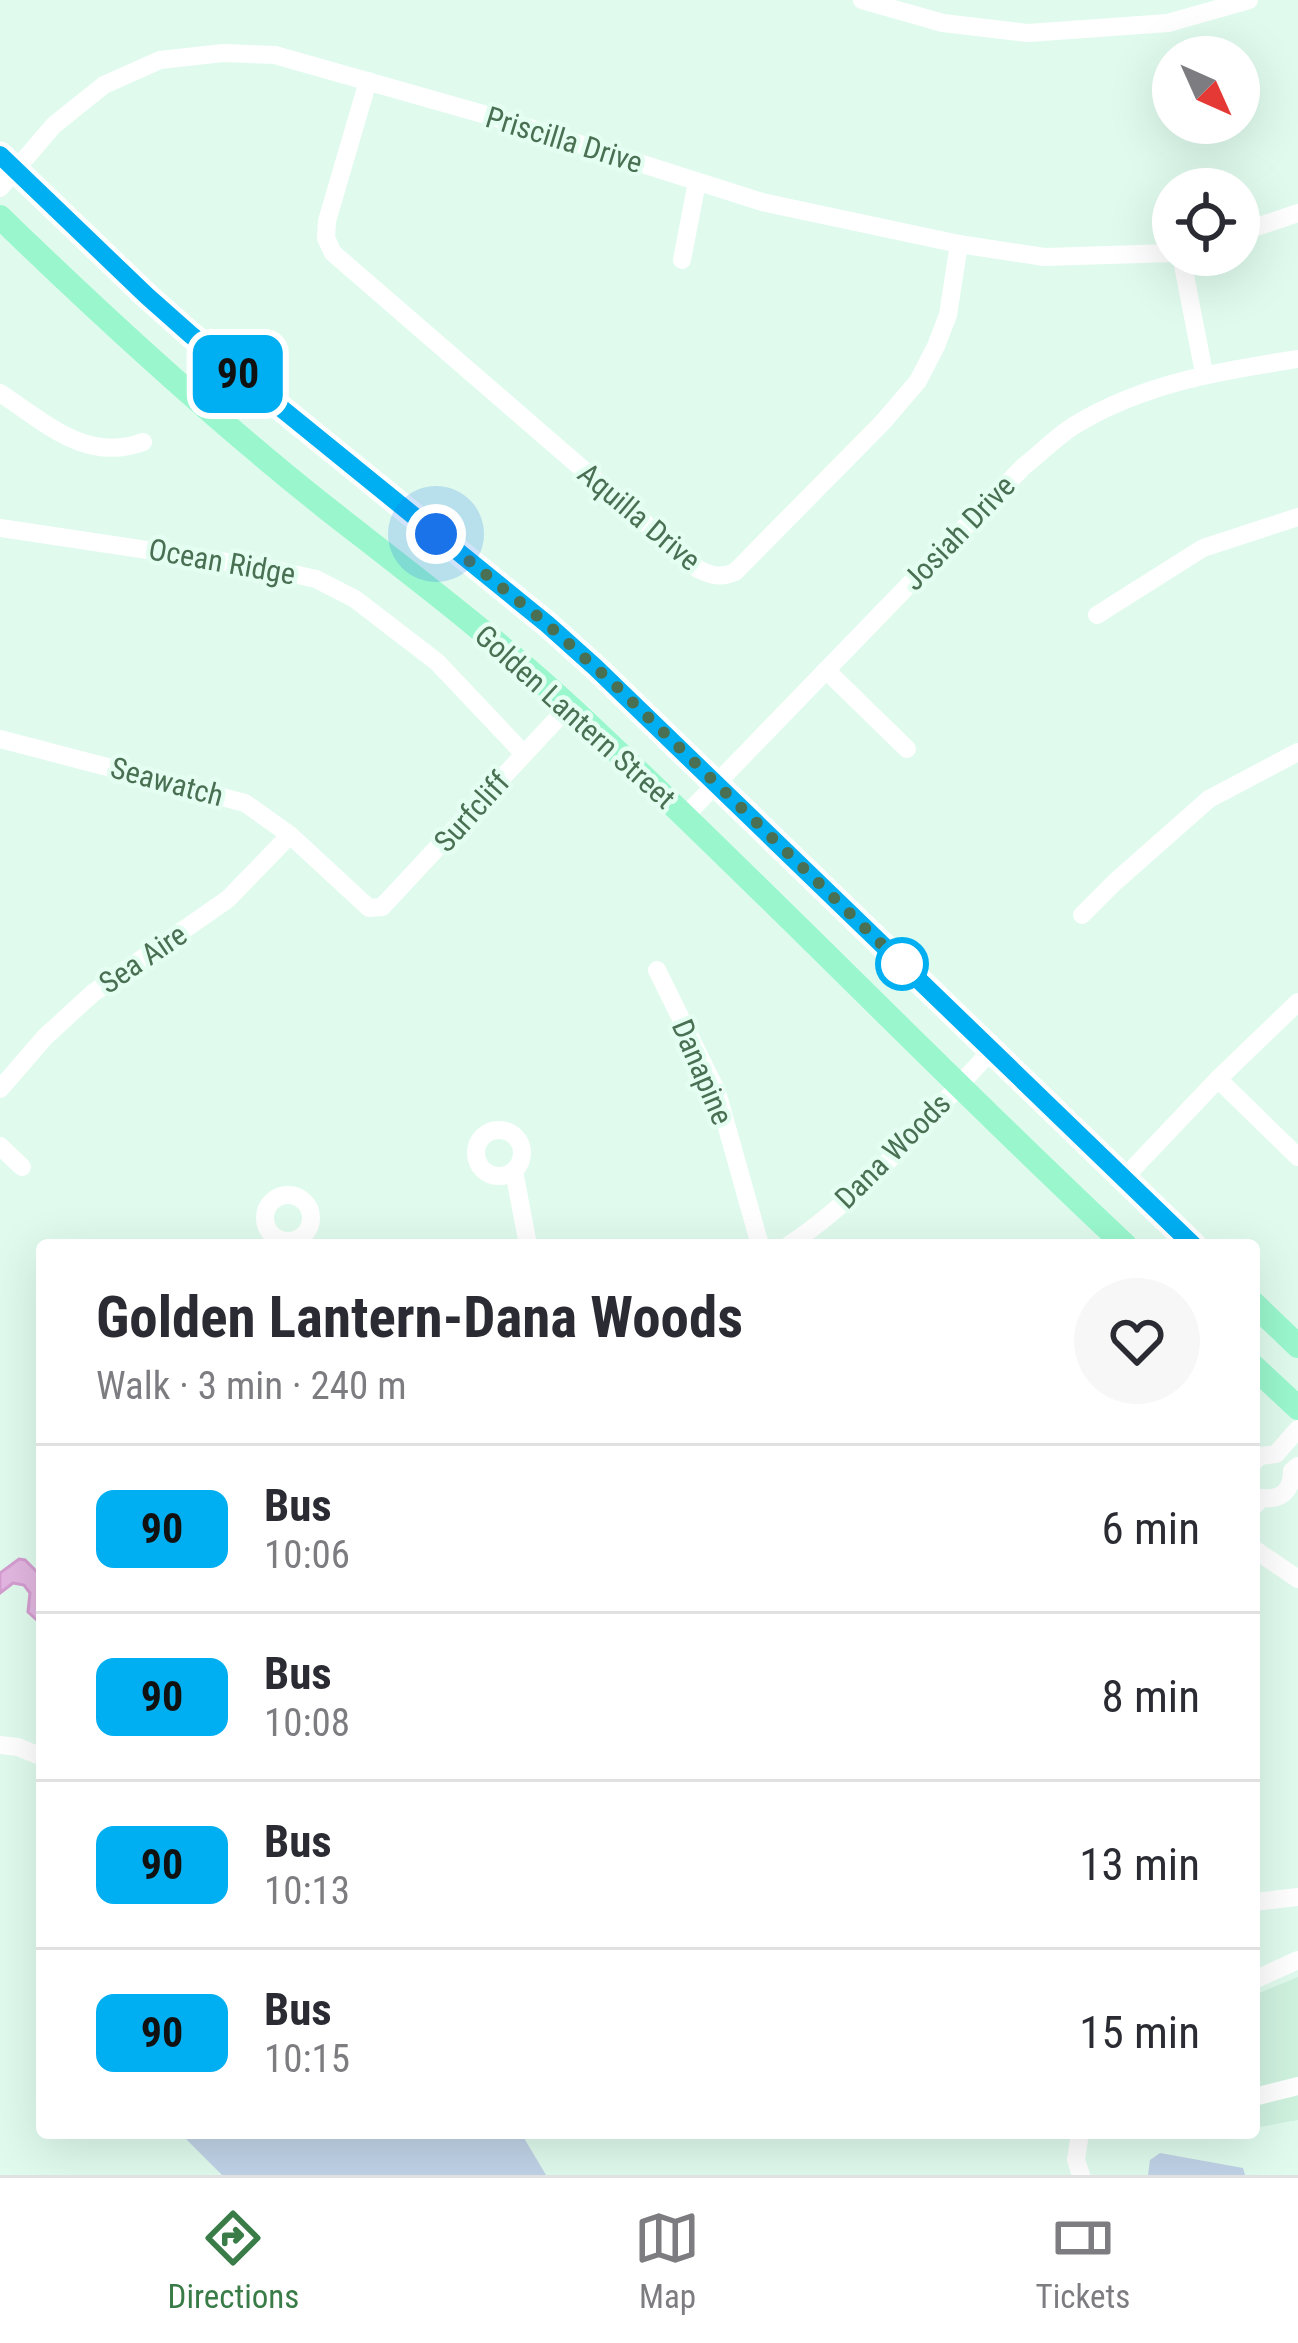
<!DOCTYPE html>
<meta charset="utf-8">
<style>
:root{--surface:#fff;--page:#f7f7f7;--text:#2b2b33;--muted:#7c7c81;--line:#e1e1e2;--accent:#397c47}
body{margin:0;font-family:"Roboto Condensed",sans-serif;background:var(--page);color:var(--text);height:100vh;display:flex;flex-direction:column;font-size:45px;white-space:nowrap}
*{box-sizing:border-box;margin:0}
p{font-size:39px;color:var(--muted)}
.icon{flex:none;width:66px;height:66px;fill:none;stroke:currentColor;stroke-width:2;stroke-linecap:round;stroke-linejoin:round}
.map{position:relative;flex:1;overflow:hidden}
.drawer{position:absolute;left:36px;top:1239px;width:1224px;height:900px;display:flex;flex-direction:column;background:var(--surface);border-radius:12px;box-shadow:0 12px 48px #0002}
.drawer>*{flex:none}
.badge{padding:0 24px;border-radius:18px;font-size:42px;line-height:78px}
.needle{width:78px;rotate:135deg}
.tools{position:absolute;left:1152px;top:36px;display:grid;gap:24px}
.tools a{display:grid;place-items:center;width:108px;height:108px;border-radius:50%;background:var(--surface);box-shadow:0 12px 48px #0002;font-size:60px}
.you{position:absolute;width:60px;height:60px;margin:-30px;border:9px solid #fff;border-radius:50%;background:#1a73e8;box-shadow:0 0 0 18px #1a73e833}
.map>.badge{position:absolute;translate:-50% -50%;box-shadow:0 0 0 6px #fff}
.round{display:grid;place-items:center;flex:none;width:126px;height:126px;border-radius:63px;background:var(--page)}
.overview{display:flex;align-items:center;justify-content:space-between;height:204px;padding:0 60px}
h1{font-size:57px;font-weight:700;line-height:90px}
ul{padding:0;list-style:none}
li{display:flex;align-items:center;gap:36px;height:168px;padding:0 60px;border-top:3px solid var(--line)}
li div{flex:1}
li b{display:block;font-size:45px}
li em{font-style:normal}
li .badge{min-width:132px;font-weight:700;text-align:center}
.tabs{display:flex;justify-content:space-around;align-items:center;height:168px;border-top:3px solid var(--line);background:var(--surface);font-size:33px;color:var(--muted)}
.tabs a{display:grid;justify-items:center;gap:6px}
.tabs .active{color:var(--accent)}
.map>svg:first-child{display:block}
.residential{fill:#cff2df}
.green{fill:#c0d3e7}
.water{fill:#e2b6e0;stroke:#d49dd0;stroke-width:3}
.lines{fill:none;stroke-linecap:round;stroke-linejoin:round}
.minor{stroke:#fff;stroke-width:18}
.major{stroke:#9af7cd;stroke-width:24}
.line-casing{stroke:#fff;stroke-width:27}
.line{stroke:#00aff2;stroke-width:18}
.walk{stroke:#497053;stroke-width:12;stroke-dasharray:0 21.6}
.stop-dot{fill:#fff;stroke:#00aff2;stroke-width:6}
.labels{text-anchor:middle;stroke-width:9;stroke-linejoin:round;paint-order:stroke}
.street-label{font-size:30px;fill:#497053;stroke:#e5fef2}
</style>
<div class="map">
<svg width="1298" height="2175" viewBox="0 0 1298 2175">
<rect width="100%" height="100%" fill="#e0fbee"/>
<polygon class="residential" points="1298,1977 1298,2120 1254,2128 1254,1995"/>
<g class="green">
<polygon points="180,2133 521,2133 546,2175 222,2175"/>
<polygon points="1160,2153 1243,2168 1245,2175 1148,2175 1150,2160"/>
</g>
<polygon class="water" points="19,1559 25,1560 36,1571 42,1566 42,1621 38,1621 28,1612 30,1593 24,1585 13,1583 0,1593 0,1573"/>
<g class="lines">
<g class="minor">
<polyline points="862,0 943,23 1028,33 1168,23 1249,0"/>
<path d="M 368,81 L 327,221 L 326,238 L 333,253 L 698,569 C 712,576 721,578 735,572 L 883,422 L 918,381 L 936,346 L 948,315 L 959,244"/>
<polyline points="0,188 54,125 104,85 160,60 223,53 275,55 504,120 762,202 959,244 1044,257 1173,253"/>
<polyline points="1239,233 1298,213"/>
<polyline points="1181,255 1204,373"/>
<polyline points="682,260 697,182"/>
<path d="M 0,393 C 46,423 86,463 143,442"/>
<polyline points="0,528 267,568 316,579 355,599 437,662 524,754"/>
<polyline points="1097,615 1203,548 1298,517"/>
<polyline points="826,670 907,749"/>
<polyline points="0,739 245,803 290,835 369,908 382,907 569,706"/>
<path d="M 685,816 L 1024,466 C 1041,453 1057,436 1075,425 C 1144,383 1220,371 1298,359"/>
<polyline points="1082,915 1115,882 1209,799 1298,752"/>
<polyline points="657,970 717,1092 760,1245"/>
<polyline points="1218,1079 1298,1157"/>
<polyline points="0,1089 45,1037 93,993 228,899 290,835"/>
<circle cx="499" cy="1153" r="23"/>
<polyline points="0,1146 22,1167"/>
<polyline points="514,1171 528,1245"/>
<polyline points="1124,1178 1218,1079 1298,1002"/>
<circle cx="288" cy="1218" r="23"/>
<path d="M 789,1245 C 866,1193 928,1118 991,1051"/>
<polyline points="1254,1462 1260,1456 1276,1454 1298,1429"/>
<path d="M 1254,1506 L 1262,1498 C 1281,1500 1292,1491 1292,1471 L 1298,1466"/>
<polyline points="1254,1549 1298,1579"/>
<polyline points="0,1745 18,1747 42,1757"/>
<polyline points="1254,1902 1298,1897"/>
<polyline points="1254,1980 1298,1960"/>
<polyline points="1254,2097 1298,2086"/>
<polyline points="1080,2133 1076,2160 1081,2175"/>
</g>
<g class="major">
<polyline points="0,155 147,297 191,335 547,624 616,686 1193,1245"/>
<path d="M 0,217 C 104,318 212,417 325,507 C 408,572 493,636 571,708 C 759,883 937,1069 1125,1245"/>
<polyline points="1254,1304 1298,1346"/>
<polyline points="1254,1367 1298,1408"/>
</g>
</g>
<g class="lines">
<g class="line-casing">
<polyline id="line" points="0,155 147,296 191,335 547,624 595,667 1193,1245"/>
</g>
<use href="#line" class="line"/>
<polyline class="walk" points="436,534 547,624 616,686 902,964"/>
</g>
<circle class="stop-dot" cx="902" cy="964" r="24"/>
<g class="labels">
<g class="street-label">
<text transform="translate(564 140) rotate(17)" y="10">Priscilla Drive</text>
<text transform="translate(639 517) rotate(40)" y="10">Aquilla Drive</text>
<text transform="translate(959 533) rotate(-46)" y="10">Josiah Drive</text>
<text transform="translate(222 562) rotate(10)" y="10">Ocean Ridge</text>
<text transform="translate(575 717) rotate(42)" y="10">Golden Lantern Street</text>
<text transform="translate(167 782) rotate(15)" y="10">Seawatch</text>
<text transform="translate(472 812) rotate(-48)" y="10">Surfcliff</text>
<text transform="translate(143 959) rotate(-34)" y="10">Sea Aire</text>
<text transform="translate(702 1072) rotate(67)" y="10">Danapine</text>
<text transform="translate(893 1151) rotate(-45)" y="10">Dana Woods</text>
</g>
</g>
</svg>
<div class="tools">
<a><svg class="needle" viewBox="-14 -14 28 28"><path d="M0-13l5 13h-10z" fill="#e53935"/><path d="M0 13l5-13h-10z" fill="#7c7c81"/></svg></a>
<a><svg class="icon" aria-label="locate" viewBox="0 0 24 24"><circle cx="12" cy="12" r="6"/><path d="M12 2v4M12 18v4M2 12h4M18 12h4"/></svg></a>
</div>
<div class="you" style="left:436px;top:534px"></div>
<b class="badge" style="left:238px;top:374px;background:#00aff2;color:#111">90</b>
<section class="drawer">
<div class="overview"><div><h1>Golden Lantern-Dana Woods</h1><p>Walk · 3 min · 240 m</p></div><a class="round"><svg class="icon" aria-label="heart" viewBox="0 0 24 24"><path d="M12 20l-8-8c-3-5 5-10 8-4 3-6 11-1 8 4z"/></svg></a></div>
<ul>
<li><span class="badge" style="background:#00aff2;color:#111">90</span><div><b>Bus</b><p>10:06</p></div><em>6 min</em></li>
<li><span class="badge" style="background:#00aff2;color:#111">90</span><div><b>Bus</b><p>10:08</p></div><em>8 min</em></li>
<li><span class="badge" style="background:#00aff2;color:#111">90</span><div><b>Bus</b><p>10:13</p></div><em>13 min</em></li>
<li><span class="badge" style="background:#00aff2;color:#111">90</span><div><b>Bus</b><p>10:15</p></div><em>15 min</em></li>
</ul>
</section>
</div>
<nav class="tabs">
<a class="active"><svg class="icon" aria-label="directions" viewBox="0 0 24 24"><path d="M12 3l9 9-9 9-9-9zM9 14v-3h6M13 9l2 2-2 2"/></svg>Directions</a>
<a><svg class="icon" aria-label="map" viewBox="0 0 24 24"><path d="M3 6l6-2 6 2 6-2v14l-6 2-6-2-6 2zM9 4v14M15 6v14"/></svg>Map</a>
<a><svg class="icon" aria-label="tickets" viewBox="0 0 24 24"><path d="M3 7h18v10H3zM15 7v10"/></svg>Tickets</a>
</nav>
